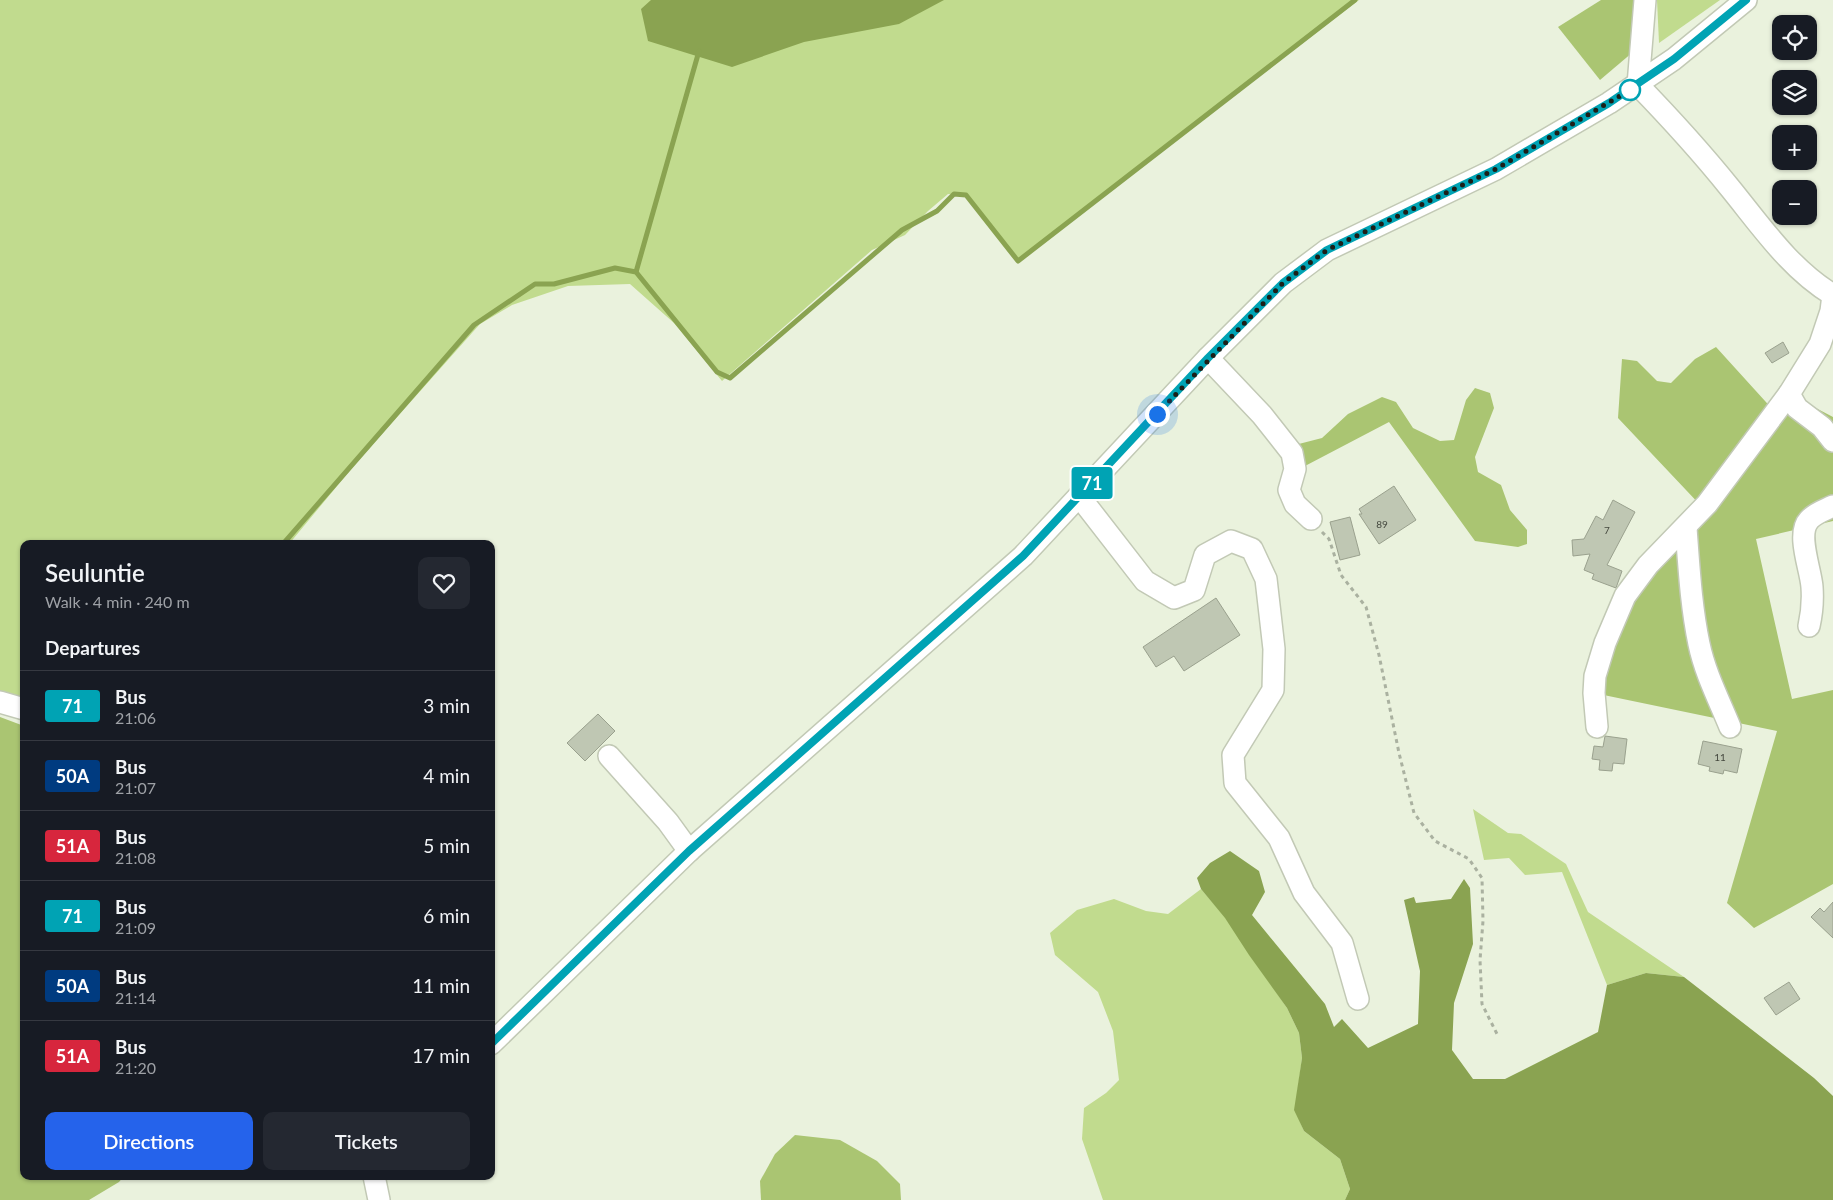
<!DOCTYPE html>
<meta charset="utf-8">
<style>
:root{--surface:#171b24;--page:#242831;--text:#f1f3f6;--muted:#9ea1a6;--line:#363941;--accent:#2563eb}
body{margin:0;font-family:Lato,sans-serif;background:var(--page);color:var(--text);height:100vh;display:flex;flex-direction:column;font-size:19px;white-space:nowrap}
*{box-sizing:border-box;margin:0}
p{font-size:16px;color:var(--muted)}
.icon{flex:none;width:28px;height:28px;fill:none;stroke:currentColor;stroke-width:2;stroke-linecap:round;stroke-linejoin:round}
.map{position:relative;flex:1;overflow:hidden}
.side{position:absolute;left:20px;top:540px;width:475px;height:640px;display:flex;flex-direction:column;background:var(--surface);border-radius:10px;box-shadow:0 1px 4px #0004}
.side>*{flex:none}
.badge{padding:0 10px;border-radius:4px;font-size:18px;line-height:32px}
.fabs{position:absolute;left:1772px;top:15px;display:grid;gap:10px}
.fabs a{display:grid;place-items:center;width:45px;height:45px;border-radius:10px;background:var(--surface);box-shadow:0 1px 4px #0004;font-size:25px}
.you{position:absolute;width:25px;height:25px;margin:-12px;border:4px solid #fff;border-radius:50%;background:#1a73e8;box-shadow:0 0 0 8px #1a73e833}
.map>.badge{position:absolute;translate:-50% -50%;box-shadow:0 0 0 2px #fff}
h2{padding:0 25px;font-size:19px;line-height:45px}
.round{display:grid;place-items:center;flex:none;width:52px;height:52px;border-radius:10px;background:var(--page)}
.headline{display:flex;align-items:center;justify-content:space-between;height:85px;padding:0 25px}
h1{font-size:24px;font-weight:600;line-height:38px}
.cta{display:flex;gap:10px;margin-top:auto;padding:10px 25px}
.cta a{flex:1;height:58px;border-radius:10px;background:var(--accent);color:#fff;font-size:20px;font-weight:600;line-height:58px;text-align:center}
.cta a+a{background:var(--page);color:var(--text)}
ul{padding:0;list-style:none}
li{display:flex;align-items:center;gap:15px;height:70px;padding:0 25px;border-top:1px solid var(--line)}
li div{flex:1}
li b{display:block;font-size:19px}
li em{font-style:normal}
li .badge{min-width:55px;font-weight:700;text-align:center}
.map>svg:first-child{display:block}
.green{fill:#c1db8e}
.forest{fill:#aac572}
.water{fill:#8aa351}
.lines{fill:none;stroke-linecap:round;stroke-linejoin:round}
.stream{stroke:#8aa351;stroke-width:5}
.building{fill:#bfc7b3;stroke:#9aa18e}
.minor-casing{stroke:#c2c9b5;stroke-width:24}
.path{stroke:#aab1a0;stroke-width:3;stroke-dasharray:4 4;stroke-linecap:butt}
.minor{stroke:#fff;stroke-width:21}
.line-casing{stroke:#fff;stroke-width:11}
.line{stroke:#00a3b4;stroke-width:8}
.walk{stroke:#1c1f18;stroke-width:5;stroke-dasharray:0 9}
.stop-dot{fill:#fff;stroke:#00a3b4;stroke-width:2.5}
.labels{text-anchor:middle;stroke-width:4;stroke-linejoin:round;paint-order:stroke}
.number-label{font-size:10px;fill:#45493f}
</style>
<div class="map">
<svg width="1833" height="1200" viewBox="0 0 1833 1200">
<rect width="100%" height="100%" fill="#eaf2dd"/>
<g class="green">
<polygon points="0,0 1359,0 1018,261 966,195 948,194 928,211 905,235 872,250 722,381 674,323 630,284 568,286 512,305 480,324 357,462 289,544 24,544 24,708 0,700"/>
<polygon points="1657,0 1720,0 1659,43"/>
<polygon points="1473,809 1508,833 1521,834 1566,864 1588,912 1684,977 1646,973 1607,985 1562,872 1525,875 1509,858 1484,860"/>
<polygon points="1201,889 1225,917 1287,1008 1299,1033 1302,1058 1295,1110 1304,1131 1340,1159 1350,1189 1345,1200 1103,1200 1082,1139 1084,1108 1106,1093 1119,1080 1113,1031 1098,992 1055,955 1050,933 1077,910 1114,899 1146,911 1168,914"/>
</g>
<g class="forest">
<polygon points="1601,0 1634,0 1633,52 1600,80 1558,27"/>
<polygon points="1716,347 1775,412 1789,394 1833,417 1833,521 1756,539 1792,699 1833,690 1833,884 1754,928 1727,903 1777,731 1594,693 1625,596 1703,508 1618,418 1622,359 1637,361 1657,381 1671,383 1695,359"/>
<polygon points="1475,388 1490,393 1494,408 1475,457 1478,472 1501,485 1510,510 1527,530 1527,544 1518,547 1475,541 1389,422 1305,466 1291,446 1322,438 1348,414 1382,397 1396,402 1413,428 1440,441 1454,440 1466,400"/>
<polygon points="0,717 24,726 24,1176 124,1176 119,1182 89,1200 0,1200"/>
<polygon points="795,1135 840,1140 877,1161 900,1184 901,1200 761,1200 760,1181 775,1154"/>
</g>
<g class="water">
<polygon points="651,0 944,0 899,24 804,42 732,67 648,41 641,9"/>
<polygon points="1230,851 1259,871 1265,892 1252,915 1325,1004 1334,1027 1342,1019 1368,1048 1418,1024 1420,971 1404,900 1414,897 1416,903 1451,899 1464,879 1470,888 1473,944 1454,1003 1452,1050 1473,1079 1505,1079 1598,1032 1607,985 1646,973 1684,977 1814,1078 1833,1096 1833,1200 1345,1200 1350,1189 1340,1159 1304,1131 1294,1110 1302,1058 1299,1033 1287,1008 1249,955 1225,918 1201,889 1197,878 1210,863"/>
</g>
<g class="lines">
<g class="stream">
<polyline points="636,272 699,51"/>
<polyline points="283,544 474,325 535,284 554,284 615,268 636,272 717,372 730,378 902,230 937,211 954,194 966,195 1018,261 1355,0"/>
</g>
</g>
<g class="building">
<polygon points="1783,342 1789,353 1772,363 1765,353"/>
<polygon points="1394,486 1416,520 1379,544 1359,514 1362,514 1359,509"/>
<polygon points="1613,500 1635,512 1607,565 1622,571 1616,588 1592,579 1594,574 1584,570 1590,554 1573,556 1572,540 1584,539 1596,516 1603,520"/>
<polygon points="1350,517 1360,555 1340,560 1330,522"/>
<polygon points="1216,598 1240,635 1184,671 1174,656 1156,667 1143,647"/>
<polygon points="598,714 615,731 585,761 567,743"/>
<polygon points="1605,736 1627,739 1624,764 1613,763 1612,771 1599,770 1600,760 1592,759 1594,746 1603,747"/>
<polygon points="1703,741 1742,749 1737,773 1724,770 1723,774 1709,771 1710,767 1698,764"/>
<polygon points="1833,902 1833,938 1811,917 1820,908 1824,912"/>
<polygon points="1789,982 1800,999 1776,1015 1764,998"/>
</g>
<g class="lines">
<g class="minor-casing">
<g id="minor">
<path d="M 1645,0 L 1638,85 C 1670,118 1701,152 1730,188 C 1761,226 1790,269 1833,295"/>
<polyline points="1208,358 1262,415 1292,453 1295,469 1289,490 1295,504 1311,519"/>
<polyline points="1789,394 1797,408 1822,427 1833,441"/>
<polyline points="1079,496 1145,581 1174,598 1194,590 1205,555 1231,541 1252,549 1266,579 1274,649 1273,690 1233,755 1235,783 1279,838 1304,893 1342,943 1358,999"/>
<path d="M 1686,528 C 1689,567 1691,606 1699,644 C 1705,673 1719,700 1730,727"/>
<path d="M 1809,626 C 1812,613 1813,601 1812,587 C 1811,570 1796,534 1809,520 C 1815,513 1825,510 1833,506"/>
<polyline points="0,702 24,709"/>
<polyline points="1597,727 1594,693 1595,676 1605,643 1625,596 1648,565 1707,504 1789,394 1820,344 1831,311 1833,295"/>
<polyline points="609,756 668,822 689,851"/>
<polyline points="491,1044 689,851 1023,556 1208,358 1283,283 1327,250 1496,169 1609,103 1674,59 1746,0"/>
<polyline points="374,1176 379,1200"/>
</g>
</g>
<polyline class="path" points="1322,532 1329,539 1341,575 1366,607 1379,655 1399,753 1414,813 1435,841 1469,859 1482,878 1483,921 1480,960 1482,1004 1497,1034"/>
<use href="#minor" class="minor"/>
</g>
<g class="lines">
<g class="line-casing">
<polyline id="line" points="491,1044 689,851 1023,556 1208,358 1283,283 1327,250 1496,169 1609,103 1674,59 1746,0"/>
</g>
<use href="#line" class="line"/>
<polyline class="walk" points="1157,414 1283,283 1327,250 1496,169 1630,90"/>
</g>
<circle class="stop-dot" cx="1630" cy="90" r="10"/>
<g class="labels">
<g class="number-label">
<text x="1382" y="528">89</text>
<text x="1607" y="534">7</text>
<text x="1720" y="761">11</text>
</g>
</g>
</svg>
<div class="fabs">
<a><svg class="icon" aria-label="locate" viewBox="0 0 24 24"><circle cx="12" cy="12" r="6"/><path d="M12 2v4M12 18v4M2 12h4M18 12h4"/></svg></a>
<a><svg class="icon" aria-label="layers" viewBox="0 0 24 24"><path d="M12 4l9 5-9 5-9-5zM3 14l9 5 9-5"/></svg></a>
<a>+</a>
<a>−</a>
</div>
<div class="you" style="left:1157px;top:414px"></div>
<b class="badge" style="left:1092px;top:483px;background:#00a3b4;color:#fff">71</b>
<section class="side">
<div class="headline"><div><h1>Seuluntie</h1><p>Walk · 4 min · 240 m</p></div><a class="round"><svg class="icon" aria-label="heart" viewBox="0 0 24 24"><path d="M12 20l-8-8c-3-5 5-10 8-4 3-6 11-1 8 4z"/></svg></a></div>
<h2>Departures</h2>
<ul>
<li><span class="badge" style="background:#00a3b4;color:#fff">71</span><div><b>Bus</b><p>21:06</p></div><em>3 min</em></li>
<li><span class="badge" style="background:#003b80;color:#fff">50A</span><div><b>Bus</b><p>21:07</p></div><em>4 min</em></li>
<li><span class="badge" style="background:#d7263d;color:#fff">51A</span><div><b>Bus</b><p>21:08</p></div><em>5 min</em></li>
<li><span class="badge" style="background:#00a3b4;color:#fff">71</span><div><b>Bus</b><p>21:09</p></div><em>6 min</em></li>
<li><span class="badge" style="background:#003b80;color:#fff">50A</span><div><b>Bus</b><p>21:14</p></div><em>11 min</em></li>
<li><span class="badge" style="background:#d7263d;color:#fff">51A</span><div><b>Bus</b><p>21:20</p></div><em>17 min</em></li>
</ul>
<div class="cta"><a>Directions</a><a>Tickets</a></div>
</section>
</div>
